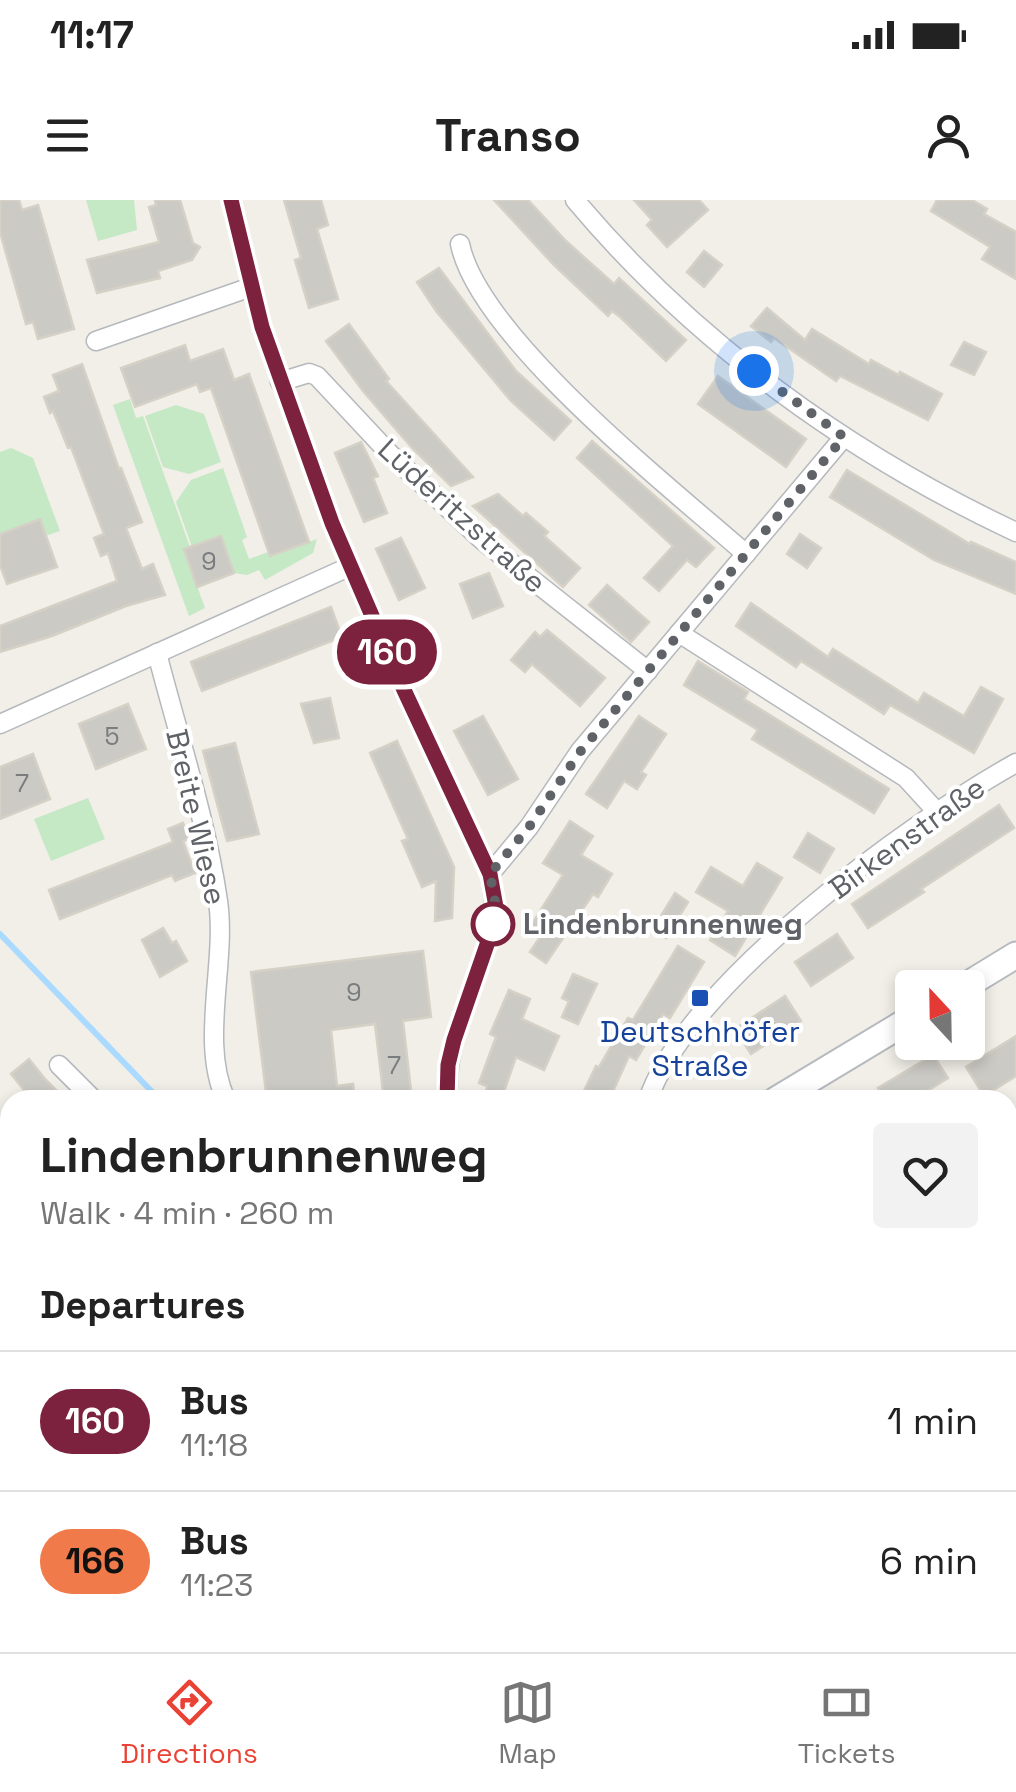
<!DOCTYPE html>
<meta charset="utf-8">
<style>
:root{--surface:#fff;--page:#f2f2f2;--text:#222;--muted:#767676;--line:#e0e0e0;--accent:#ea4335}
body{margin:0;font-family:"Space Grotesk",sans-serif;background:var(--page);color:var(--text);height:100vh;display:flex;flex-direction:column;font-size:38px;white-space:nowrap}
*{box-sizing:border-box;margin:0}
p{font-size:32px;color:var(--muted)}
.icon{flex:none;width:55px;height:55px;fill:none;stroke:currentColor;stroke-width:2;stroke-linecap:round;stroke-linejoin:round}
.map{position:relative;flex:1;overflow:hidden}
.side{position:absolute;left:0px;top:890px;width:1018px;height:562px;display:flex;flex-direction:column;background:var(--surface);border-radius:30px 30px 0 0;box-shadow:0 5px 15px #0003}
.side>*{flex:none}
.badge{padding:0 20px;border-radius:32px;font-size:35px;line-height:65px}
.needle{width:65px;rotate:338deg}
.fabs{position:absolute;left:895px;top:770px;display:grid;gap:20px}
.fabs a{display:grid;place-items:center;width:90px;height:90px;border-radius:10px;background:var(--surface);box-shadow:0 5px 15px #0003;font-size:50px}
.you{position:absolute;width:50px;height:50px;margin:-25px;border:8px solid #fff;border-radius:50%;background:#1a73e8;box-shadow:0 0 0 15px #1a73e833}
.map>.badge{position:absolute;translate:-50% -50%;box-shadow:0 0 0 5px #fff}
h2{padding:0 40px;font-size:38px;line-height:90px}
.round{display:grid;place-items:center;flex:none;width:105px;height:105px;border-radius:10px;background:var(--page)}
.head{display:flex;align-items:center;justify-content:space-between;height:170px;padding:0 40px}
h1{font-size:48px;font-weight:600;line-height:75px}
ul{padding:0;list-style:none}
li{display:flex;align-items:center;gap:30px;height:140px;padding:0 40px;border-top:2px solid var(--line)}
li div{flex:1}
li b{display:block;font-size:38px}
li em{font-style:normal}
li .badge{min-width:110px;font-weight:700;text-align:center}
.status{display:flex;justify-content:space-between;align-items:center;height:70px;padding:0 50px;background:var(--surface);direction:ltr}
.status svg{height:28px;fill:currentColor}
header{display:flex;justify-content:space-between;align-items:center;height:130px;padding:0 40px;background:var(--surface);font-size:45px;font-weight:600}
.dock{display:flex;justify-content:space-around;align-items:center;height:140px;border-top:2px solid var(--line);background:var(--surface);font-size:28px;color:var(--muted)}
.dock a{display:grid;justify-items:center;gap:5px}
.dock .current{color:var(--accent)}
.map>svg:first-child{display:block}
.green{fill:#c5e8c5}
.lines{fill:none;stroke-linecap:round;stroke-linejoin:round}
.stream{stroke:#aadaff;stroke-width:6}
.building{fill:#cccac5;stroke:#d6d1c6;stroke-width:2.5}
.minor-casing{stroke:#b5b8bc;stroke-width:21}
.tertiary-casing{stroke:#b5b8bc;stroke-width:26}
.secondary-casing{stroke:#b6babf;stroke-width:29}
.minor{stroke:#fff;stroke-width:18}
.tertiary{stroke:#fff;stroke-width:22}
.secondary{stroke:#fff;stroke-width:25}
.line-casing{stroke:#fff;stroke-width:22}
.line{stroke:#7d223e;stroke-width:15}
.walk{stroke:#5f6368;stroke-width:10;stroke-dasharray:0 18}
.stop-dot{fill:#fff;stroke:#7d223e;stroke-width:5}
.transit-dot{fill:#1a4fb4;stroke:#fff;stroke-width:4}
.labels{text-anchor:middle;stroke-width:8;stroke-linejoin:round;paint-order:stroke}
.number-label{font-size:25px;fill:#7a7d7f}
.street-label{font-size:30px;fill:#5f6368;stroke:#fff}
.stop-label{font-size:30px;font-weight:bold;fill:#5f6368;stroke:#fff;text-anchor:start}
.transit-label{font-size:30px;fill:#164399;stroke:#fff}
</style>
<div class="status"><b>11:17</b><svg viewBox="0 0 49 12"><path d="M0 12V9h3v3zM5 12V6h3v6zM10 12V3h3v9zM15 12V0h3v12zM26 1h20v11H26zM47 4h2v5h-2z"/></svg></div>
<header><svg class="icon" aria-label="menu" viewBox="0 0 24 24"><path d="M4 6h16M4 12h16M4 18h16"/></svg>Transo<svg class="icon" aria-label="person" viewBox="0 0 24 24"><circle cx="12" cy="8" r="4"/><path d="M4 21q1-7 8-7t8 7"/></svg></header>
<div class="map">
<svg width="1016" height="1452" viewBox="0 0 1016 1452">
<rect width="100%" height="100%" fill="#f1efe8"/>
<g class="green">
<polygon points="86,0 134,0 137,30 98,41"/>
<polygon points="130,199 136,218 143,216 190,347 184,350 205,408 189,416 113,205"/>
<polygon points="176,205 204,214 221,262 189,274 163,267 145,216"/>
<polygon points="11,248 33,258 60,331 45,336 39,320 0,334 0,252"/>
<polygon points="223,268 247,337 242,340 249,359 268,352 271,356 317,339 313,353 265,380 259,370 247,375 234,373 221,337 192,347 176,302 191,280"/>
<polygon points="88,598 105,639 51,661 34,619"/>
<polygon points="587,1443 592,1452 387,1452 382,1443"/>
</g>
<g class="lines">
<g class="stream">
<polyline points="0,734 160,900"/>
<polyline points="349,1452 351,1442"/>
</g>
</g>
<g class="building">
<polygon points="0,0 19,0 22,10 38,5 74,129 38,139 33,122 26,124 0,32"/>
<polygon points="155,0 180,0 193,43 200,47 192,60 158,71 160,78 97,93 87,60 159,42 149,7 156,5"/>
<polygon points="284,0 321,0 328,25 317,29 338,99 309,108 295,60 301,58"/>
<polygon points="494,0 528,0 566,41 614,84 619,78 686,140 666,161 619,116 612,111 608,116 553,64"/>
<polygon points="634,0 699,0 708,10 667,47 647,25 652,20"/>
<polygon points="937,0 972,0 987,9 984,14 1016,32 1016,79 982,59 990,47 931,11"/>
<polygon points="704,51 722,65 704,87 687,72"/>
<polygon points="439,68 516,171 571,221 554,240 511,201 436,111 417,82"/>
<polygon points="767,108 805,140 812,129 869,164 871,160 899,175 900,172 942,194 928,220 840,176 836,181 774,138 771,142 751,126"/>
<polygon points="349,124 389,179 386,181 473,277 451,286 412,248 363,191 326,141"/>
<polygon points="964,142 986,152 974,175 951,165"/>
<polygon points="185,145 190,161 223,149 234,180 249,174 309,342 270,356 211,188 200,192 197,184 135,207 121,168"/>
<polygon points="82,164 119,269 121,268 142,322 126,328 142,369 153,364 165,395 126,406 52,436 0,452 0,426 117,381 108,353 101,356 94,338 104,334 71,247 68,248 53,211 50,213 44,197 59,191 53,175"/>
<polygon points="718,176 806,239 786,267 698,204"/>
<polygon points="592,241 714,348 696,367 687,360 659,391 644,378 673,346 577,258"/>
<polygon points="361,242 378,276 373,278 387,313 364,322 335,253"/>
<polygon points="847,270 970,344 971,342 1016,362 1016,394 934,360 830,297"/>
<polygon points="498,294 523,316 526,313 548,332 544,336 580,368 563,387 473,306"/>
<polygon points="40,319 57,367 7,384 0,365 0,334"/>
<polygon points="800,334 821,348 807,368 787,354"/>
<polygon points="221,336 234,373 197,387 184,349"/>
<polygon points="401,338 425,388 399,400 376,349"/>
<polygon points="489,373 503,406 473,418 460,384"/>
<polygon points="607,385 649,422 631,442 589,405"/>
<polygon points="751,403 828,457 833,449 918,503 924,493 964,516 981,487 1003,499 974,553 890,505 884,514 801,461 796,467 736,426"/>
<polygon points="331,407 342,437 202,491 191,462"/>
<polygon points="547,430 605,478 580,506 532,464 525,472 511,460 535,432 540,437"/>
<polygon points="698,461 748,492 744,499 889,589 874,613 752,539 758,530 684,485"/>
<polygon points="330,498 339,538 314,543 301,504"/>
<polygon points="128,504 146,549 96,569 79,524"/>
<polygon points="483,516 518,579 488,595 454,531"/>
<polygon points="639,516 666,534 641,572 646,575 637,589 624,581 607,608 586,594"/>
<polygon points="397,541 454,667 452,718 435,721 436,681 422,687 402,641 408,639 370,553"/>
<polygon points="235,543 259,634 227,641 203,551"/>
<polygon points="33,554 50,599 0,619 0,567"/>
<polygon points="999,605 1014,628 921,689 924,692 868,728 852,704"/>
<polygon points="570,621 593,636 581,655 612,674 598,697 593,694 546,763 530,752 540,737 528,730 563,675 543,663"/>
<polygon points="183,623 189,639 183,641 195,673 175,681 172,675 60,719 49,690 173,642 168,629"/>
<polygon points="808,633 834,649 820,673 794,657"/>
<polygon points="757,663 782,678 735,756 710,740 728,711 696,692 711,667 743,686"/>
<polygon points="675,693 688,702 666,738 653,729"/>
<polygon points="163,728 172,743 176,741 187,761 160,777 142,740"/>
<polygon points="837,734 853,758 811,786 795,762"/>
<polygon points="678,746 704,762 670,818 663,814 636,860 629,856 609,900 584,891 596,866 599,867 628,818 633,820"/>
<polygon points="423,751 431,817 403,821 412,900 384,900 375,824 331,830 337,886 353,884 355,900 267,900 251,772"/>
<polygon points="573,774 597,784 578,824 562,817 569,801 562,798"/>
<polygon points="509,790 530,799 522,819 559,836 544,870 516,857 501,900 484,900 487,886 479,883 496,837 490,834"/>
<polygon points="785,796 801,821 751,854 735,829"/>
<polygon points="1016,836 1016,876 984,896 966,867"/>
<polygon points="933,855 948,878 912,900 885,900 878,888"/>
<polygon points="29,859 45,879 66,900 32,900 11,874"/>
</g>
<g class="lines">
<g class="minor-casing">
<g id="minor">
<polyline points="231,0 262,127 332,323 404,491 490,674 495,707 492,730 454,840 449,865 447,900"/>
<path d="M 575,0 C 694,142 849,254 1016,332"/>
<path d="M 460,44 C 479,137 671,288 746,354"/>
<polyline points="96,141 251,87"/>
<polyline points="280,182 309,173 317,176 390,254 482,340 648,471"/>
<polyline points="679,433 906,578 937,612"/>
<path d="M 157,453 C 178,535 206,618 218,701 C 227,763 199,843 226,900"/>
<polyline points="0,524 351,366"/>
<polyline points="490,674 529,627 580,551 844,237"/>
<polyline points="59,865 94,900"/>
<path d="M 648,900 C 686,785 910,622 1016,563"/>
<polyline points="1008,1058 1016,1052"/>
<polyline points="0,1155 10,1150"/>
<polyline points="639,1442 644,1452"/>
<polyline points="910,1442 913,1452"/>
</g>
</g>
<g class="tertiary-casing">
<g id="tertiary">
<polyline points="0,1171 10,1271"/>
<polyline points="25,1442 26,1452"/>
</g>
</g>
<g class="secondary-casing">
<g id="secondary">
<polyline points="962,788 1016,755"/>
<polyline points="776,900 912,818"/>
<polyline points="297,1442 298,1452"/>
</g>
</g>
<use href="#minor" class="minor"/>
<use href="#tertiary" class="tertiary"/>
<use href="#secondary" class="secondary"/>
</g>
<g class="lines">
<g class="line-casing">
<polyline id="line" points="231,0 262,127 332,323 404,490 490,674 496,707 492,730 454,840 448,865 447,900"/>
</g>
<use href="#line" class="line"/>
<polyline class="walk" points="493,724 492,730 496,707 490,674 529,627 580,552 844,237 754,171"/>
</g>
<circle class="stop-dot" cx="493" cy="724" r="20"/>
<rect class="transit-dot" x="690" y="788" width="20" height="20" rx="5"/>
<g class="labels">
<g class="number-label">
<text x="209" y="370">9</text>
<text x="112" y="545">5</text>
<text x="22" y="592">7</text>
<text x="354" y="801">9</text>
<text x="394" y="874">7</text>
</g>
<g class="street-label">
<text transform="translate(462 316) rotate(42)" y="10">Lüderitzstraße</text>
<text transform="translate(196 617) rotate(77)" y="10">Breite Wiese</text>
<text transform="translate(907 638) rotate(-36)" y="10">Birkenstraße</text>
</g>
<g class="stop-label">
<text x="523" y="734">Lindenbrunnenweg</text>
</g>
<g class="transit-label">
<text x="700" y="842">Deutschhöfer<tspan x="700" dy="34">Straße</tspan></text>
</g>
</g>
</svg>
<div class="fabs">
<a><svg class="needle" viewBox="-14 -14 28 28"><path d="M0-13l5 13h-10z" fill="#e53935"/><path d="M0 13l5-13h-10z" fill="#767676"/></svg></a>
</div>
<div class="you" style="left:754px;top:171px"></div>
<b class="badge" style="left:387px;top:452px;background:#7d223e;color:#fff">160</b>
<section class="side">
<div class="head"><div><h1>Lindenbrunnenweg</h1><p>Walk · 4 min · 260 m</p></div><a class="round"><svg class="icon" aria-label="heart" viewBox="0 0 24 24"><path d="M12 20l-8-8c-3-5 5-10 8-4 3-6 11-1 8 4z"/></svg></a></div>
<h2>Departures</h2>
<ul>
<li><span class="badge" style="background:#7d223e;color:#fff">160</span><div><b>Bus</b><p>11:18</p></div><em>1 min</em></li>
<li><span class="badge" style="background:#f07a4a;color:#111">166</span><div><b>Bus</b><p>11:23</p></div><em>6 min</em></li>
</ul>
</section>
</div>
<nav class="dock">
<a class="current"><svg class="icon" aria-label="directions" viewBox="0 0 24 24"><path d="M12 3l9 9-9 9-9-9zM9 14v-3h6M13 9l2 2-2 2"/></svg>Directions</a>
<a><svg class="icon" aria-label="map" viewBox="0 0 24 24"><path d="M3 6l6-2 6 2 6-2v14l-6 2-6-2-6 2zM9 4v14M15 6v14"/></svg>Map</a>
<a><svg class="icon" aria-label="tickets" viewBox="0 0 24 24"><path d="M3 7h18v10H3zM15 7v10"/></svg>Tickets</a>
</nav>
